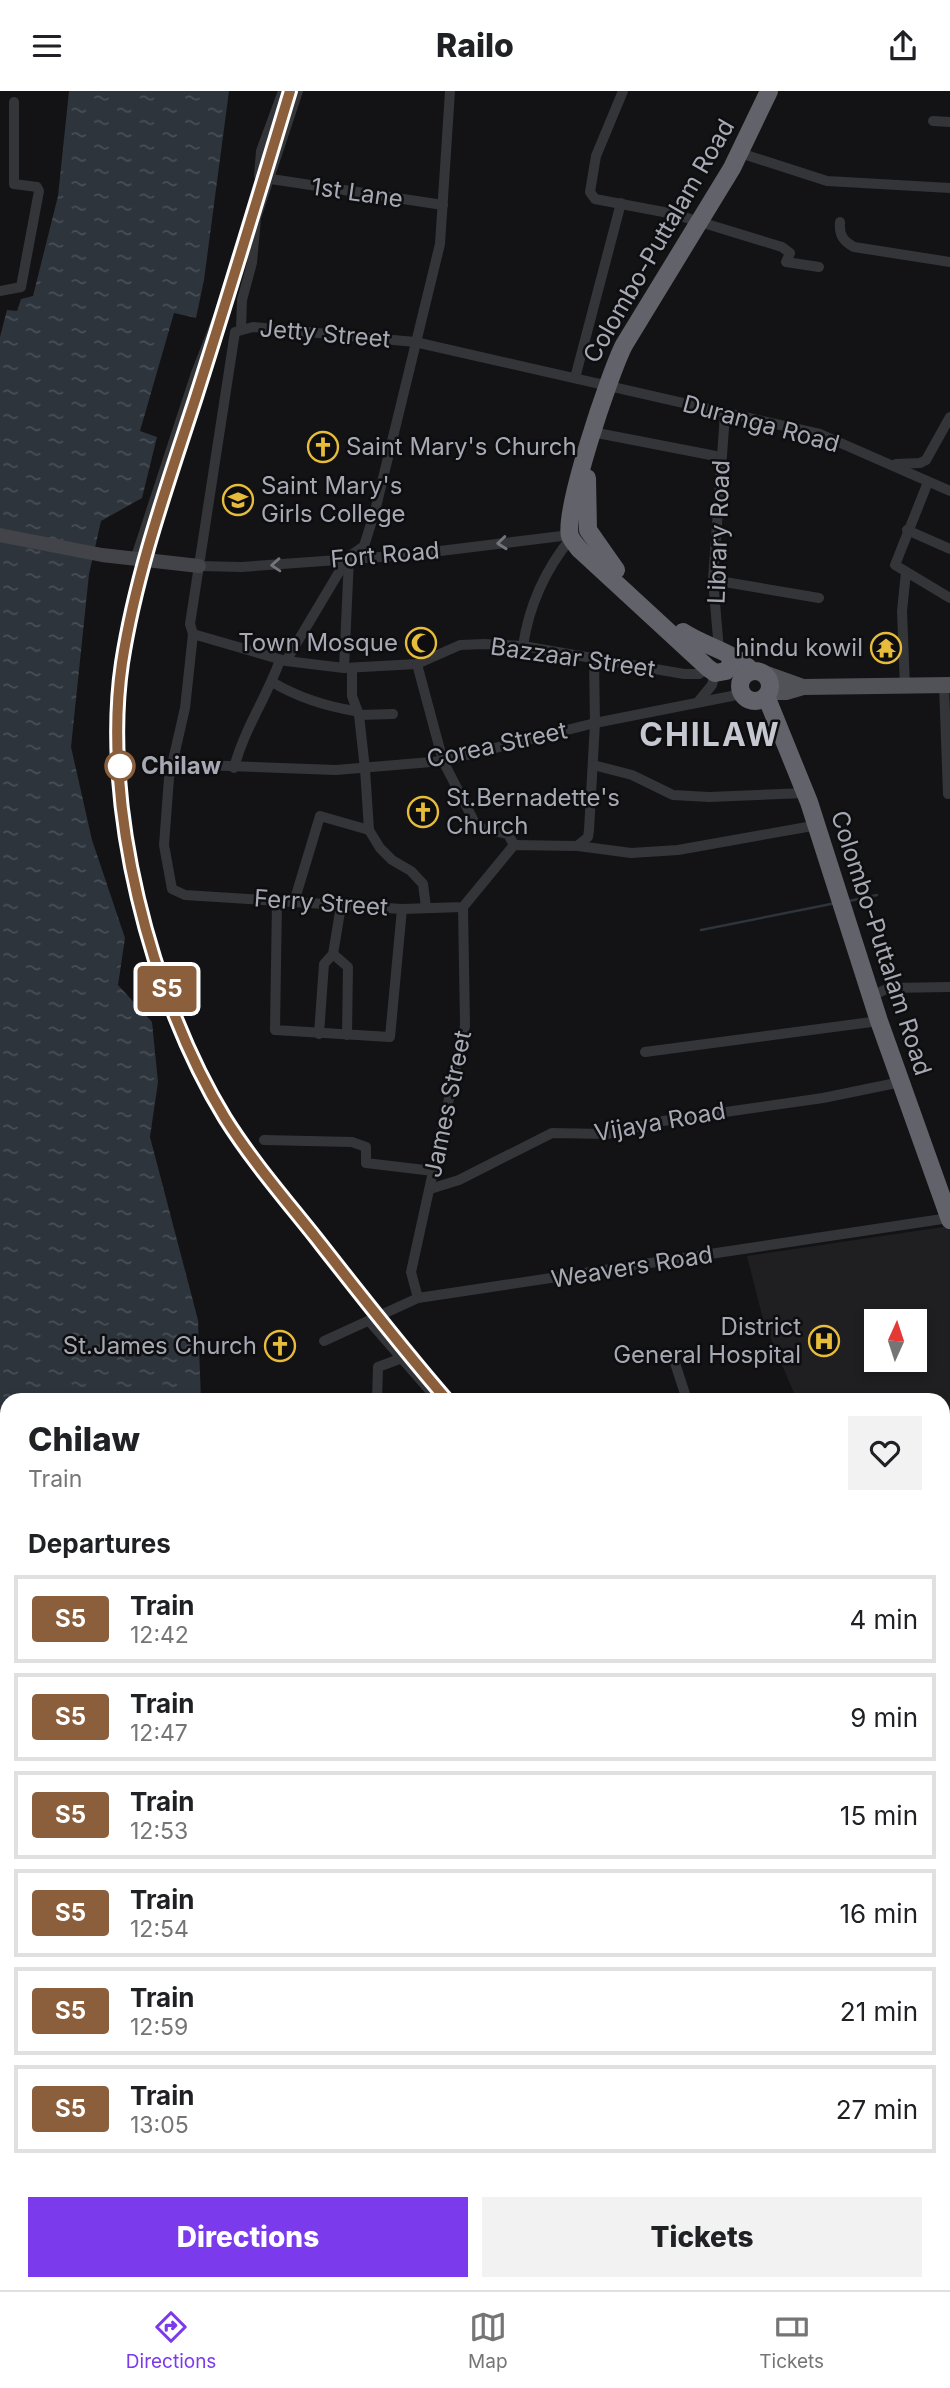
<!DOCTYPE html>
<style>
:root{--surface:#fff;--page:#f2f2f2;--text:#202124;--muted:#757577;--line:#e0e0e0;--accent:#7c3aed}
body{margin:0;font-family:Inter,sans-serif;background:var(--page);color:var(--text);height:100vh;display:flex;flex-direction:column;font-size:26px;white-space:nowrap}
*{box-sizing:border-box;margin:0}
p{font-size:23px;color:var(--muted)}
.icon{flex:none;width:38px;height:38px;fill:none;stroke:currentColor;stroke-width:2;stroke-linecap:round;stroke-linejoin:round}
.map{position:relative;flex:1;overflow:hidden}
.panel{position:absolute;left:0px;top:1302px;width:950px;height:898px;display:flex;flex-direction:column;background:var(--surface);border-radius:21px 21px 0 0;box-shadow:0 4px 10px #0003}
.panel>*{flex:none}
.badge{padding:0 14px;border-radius:5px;font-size:24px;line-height:46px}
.needle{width:46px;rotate:3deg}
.controls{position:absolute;left:864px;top:1218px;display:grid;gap:14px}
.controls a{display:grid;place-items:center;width:63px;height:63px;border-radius:0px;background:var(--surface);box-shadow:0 4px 10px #0003;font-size:35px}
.map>.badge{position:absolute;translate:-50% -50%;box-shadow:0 0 0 4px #fff}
h2{padding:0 28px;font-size:26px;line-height:63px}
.round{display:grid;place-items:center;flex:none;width:74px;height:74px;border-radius:0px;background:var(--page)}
.summary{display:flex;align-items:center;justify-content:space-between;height:119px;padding:0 28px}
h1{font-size:33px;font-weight:800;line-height:52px}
.primary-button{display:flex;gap:14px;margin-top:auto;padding:14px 28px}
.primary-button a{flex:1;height:80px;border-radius:0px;background:var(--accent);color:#fff;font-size:28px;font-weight:800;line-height:80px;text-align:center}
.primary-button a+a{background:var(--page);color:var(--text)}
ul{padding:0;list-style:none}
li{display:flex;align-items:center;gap:21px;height:88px;margin:0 14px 10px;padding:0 14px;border:4px solid var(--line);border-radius:0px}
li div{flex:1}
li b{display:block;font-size:26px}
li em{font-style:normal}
li .badge{min-width:77px;font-weight:700;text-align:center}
header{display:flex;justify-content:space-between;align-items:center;height:91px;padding:0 28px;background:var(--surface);font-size:32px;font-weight:800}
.dock{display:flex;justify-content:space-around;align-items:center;height:98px;border-top:2px solid var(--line);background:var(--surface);font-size:19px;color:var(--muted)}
.dock a{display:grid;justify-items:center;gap:4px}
.dock .on{color:var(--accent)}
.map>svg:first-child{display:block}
.built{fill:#1f1f22;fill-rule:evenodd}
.water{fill:url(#water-ripples)}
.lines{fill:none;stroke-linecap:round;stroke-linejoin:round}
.stream{stroke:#2d343c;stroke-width:2.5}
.street{stroke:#343539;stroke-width:10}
.secondary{stroke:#434449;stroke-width:14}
.primary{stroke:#515258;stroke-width:16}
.highway{stroke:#61626a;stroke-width:18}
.rail{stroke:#4e4f54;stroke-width:2.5;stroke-dasharray:9 7;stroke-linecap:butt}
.oneway{stroke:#73757d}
.line-casing{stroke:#fff;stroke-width:16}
.line{stroke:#8b5e3c;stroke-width:10}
.stop-dot{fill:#fff;stroke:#8b5e3c;stroke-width:3.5}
.labels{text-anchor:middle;stroke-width:5;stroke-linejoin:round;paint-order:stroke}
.street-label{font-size:24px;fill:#a6a9b4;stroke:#0e0e10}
.poi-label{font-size:24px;fill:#a6a9b4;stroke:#0e0e10;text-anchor:end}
.stop-label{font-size:24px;font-weight:bold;fill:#a6a9b4;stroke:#0e0e10;text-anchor:start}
.district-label{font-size:32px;font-weight:bold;letter-spacing:2px;fill:#c6c8d1;stroke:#0e0e10}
</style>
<header><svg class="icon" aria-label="menu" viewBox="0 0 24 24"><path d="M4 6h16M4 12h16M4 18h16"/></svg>Railo<svg class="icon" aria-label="share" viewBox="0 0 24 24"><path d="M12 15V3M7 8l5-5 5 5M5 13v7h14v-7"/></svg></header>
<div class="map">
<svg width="950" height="2199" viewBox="0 0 950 2199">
<defs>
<pattern id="water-ripples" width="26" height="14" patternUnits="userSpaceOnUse" patternTransform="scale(1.75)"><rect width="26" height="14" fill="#2d343c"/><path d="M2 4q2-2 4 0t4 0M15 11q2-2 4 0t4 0" fill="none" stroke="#484f56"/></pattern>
</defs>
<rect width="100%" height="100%" fill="#131315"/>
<path class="built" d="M 950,1135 L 950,1345 L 943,1347 L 943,1309 L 797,1309 L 764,1232 L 747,1165 ZM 877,1230 L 915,1230 L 915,1269 L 877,1269 Z"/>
<g class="water">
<polygon points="69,0 229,0 204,189 196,227 174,222 140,340 157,346 142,407 101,430 89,483 71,656 92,749 125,847 118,894 152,931 158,991 150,1046 198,1229 201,1309 7,1309 7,1951 0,1951 0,246 7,219 17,220 21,208 33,205 58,105"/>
<polygon points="7,1980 7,2080 0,2086 0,1982"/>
<polygon points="0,2135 7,2144 7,2193 45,2193 50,2199 0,2199"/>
<polygon points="105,2193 230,2193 236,2199 110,2199"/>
<polygon points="300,2193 382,2193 386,2199 303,2199"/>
</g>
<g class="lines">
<g class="stream">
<polyline points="849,810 877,804"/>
<polyline points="701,839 836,812"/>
</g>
<g class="street">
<polyline points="623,0 596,65 590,101 595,108 674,123 782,156 790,162 786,171 819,176"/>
<polyline points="933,30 950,31"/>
<polyline points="740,62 827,90 950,97"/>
<polyline points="271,88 443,114"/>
<polyline points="265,91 259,85 261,60 283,0"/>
<path d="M 840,131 C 839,144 843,150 854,156 L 950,171"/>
<polyline points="0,200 21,196 39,100 37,96 14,93 14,11"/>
<polyline points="241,238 242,209 252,172 256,127 298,0"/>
<polyline points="575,287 621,112"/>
<polyline points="592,341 721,366"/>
<polyline points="896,373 920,372 926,369 950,326"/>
<polyline points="928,391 895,474 950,507"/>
<polyline points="907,439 950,458"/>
<polyline points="135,469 196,282 219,223 260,88"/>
<polyline points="199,475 241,476 408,464 570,444"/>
<polyline points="713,489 819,507"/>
<polyline points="193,543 286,570 344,577 417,573 460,554 484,553 523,555 684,583 699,583 708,577"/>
<path d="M 523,555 C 529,514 545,479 571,447"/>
<polyline points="719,559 713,489 725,323"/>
<polyline points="594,569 595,632 589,739 588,746 577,755 514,754 463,816 402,818 185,804 172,798 164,754 169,687 185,617 193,543 190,533 235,241 253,236 415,251 820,343 950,400"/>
<polyline points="286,570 348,466 364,455 375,420 440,153 450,0"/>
<polyline points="417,573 443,670 477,736 508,743 514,754"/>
<polyline points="344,577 349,467"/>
<polyline points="352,577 352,605 359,624 365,678 369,739 380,757 392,769 411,780 423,793 426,816"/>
<path d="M 272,591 C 299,607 324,615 355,620"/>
<polyline points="944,594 948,703"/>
<polyline points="905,596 902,520 906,481"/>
<polyline points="698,611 712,594 715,582"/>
<polyline points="359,624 393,623"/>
<polyline points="174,673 336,679 443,670 595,632 742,603"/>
<polyline points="593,674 632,684 673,704 709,706 806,702"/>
<path d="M 234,677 C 244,638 267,606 280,569"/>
<polyline points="578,755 631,762 678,759 818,734"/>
<polyline points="277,810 275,939 390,946 402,818"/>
<polyline points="294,811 320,725 369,739"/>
<polyline points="333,863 348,876 347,944"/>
<polyline points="871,905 889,897 950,896"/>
<polyline points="319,943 324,873 333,863 341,815"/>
<polyline points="645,961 879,930"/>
<polyline points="264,1049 352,1051 366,1056 366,1072 433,1080"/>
<polyline points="430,1098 459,1089 552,1042 608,1043 663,1030 823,1007 901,991"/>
<polyline points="418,1207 411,1181 465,935 463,816"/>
<polyline points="370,1231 438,1309"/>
<polyline points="324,1250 418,1207 949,1127"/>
<polyline points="674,1269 687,1309"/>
<polyline points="377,1309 378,1276 402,1267"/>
<polyline points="943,1405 950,1403"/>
<polyline points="943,1615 950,1614"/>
<polyline points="943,1714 950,1714"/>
<polyline points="943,1809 950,1817"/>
<polyline points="943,1971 950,1971"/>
<polyline points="943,2019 950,2022"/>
<polyline points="943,2081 950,2084"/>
<polyline points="403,2193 406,2199"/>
</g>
<polyline class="secondary" points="0,444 102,464 199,475"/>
<g class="primary">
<polyline points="764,582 803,596 950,594"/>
<polyline points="769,601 786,601 803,596"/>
</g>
<g class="highway">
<polyline points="587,387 588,439 616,479"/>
<path d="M 683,541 C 706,556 732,560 752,580"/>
<path d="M 730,565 L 731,573 L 726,580 L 715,582 L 708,577 L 580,459 C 577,455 572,450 570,445 C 563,421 610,281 624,254 L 732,77 L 769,0"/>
<circle cx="755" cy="595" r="15"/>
<polyline points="766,605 809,711 879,930 950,1129"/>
</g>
<g class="rail">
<path d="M 290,0 C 259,103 227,206 194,309 C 167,395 136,482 122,572 C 102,710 152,908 225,1027 C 252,1070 285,1108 316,1147 C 359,1202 401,1256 447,1309"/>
<polyline points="943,1879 950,1887"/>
</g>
</g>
<defs><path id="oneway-chevron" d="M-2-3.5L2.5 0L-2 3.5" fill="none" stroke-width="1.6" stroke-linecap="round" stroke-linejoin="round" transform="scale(1.75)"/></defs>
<g class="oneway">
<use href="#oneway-chevron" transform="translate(502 452) rotate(174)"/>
<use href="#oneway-chevron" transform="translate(276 474) rotate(176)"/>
</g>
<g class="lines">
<g class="line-casing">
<path id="line" d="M 290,0 C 259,103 228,206 195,309 C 167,395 136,482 122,572 C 101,713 151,906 225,1027 C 252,1070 285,1108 316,1147 C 359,1202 401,1256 447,1309"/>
</g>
<use href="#line" class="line"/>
</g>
<defs>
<g id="church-ring" transform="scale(1.575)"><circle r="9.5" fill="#0e0e10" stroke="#e6bc3a" stroke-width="1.5"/><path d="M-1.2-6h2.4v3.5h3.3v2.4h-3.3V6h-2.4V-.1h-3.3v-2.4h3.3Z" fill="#e6bc3a"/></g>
<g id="university-ring" transform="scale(1.575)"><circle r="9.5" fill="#0e0e10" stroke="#e6bc3a" stroke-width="1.5"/><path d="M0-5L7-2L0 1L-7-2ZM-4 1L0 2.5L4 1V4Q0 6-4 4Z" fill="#e6bc3a"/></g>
<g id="mosque-ring" transform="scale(1.575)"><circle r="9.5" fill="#0e0e10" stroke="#e6bc3a" stroke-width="1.5"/><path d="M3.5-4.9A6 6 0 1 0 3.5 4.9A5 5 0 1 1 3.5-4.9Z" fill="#e6bc3a"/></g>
<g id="temple-ring" transform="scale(1.575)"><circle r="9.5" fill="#0e0e10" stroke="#e6bc3a" stroke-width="1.5"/><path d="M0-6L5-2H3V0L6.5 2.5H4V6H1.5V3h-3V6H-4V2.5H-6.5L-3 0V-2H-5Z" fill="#e6bc3a"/></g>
<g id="hospital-ring" transform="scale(1.575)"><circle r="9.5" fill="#0e0e10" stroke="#e6bc3a" stroke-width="1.5"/><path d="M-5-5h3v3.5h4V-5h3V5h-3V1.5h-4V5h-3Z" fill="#e6bc3a"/></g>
</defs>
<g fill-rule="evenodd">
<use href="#church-ring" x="323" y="356"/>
<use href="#university-ring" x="238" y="409"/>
<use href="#mosque-ring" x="421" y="552"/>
<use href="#temple-ring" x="886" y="557"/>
<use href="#church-ring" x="423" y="721"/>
<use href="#hospital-ring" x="824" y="1250"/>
<use href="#church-ring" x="280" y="1255"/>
</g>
<circle class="stop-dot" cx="120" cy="675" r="14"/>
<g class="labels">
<g class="street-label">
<text transform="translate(357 102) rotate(8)" y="8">1st Lane</text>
<text transform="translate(659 150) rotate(-60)" y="8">Colombo-Puttalam Road</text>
<text transform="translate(325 243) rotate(5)" y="8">Jetty Street</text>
<text transform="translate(761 333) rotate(15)" y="8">Duranga Road</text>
<text transform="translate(719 441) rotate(-88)" y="8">Library Road</text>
<text transform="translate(385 464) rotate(-5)" y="8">Fort Road</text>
<text transform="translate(573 567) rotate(8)" y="8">Bazzaar Street</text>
<text transform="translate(497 654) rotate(-12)" y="8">Corea Street</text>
<text transform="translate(321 812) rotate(4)" y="8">Ferry Street</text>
<text transform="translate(881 852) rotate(72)" y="8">Colombo-Puttalam Road</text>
<text transform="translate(448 1013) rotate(-78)" y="8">James Street</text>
<text transform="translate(660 1031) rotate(-10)" y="8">Vijaya Road</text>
<text transform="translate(632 1176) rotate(-9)" y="8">Weavers Road</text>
</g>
<g class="poi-label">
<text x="346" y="364" text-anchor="start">Saint Mary's Church</text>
<text x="261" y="403" text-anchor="start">Saint Mary's<tspan x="261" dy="28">Girls College</tspan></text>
<text x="398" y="560">Town Mosque</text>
<text x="863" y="565">hindu kowil</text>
<text x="446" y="715" text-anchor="start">St.Bernadette's<tspan x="446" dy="28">Church</tspan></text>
<text x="801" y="1244">District<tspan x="801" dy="28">General Hospital</tspan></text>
<text x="257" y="1263">St.James Church</text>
</g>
<g class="stop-label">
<text x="141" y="683">Chilaw</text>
</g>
<g class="district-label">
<text x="710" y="655">CHILAW</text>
</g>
</g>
</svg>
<div class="controls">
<a><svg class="needle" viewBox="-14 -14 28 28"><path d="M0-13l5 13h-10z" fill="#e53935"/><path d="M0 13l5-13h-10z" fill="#757577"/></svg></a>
</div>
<b class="badge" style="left:167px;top:898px;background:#8b5e3c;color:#fff">S5</b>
<section class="panel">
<div class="summary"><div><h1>Chilaw</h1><p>Train</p></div><a class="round"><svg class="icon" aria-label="heart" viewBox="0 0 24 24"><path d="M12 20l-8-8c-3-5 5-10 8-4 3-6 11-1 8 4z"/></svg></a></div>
<h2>Departures</h2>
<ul>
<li><span class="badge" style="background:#8b5e3c;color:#fff">S5</span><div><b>Train</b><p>12:42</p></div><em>4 min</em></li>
<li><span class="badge" style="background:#8b5e3c;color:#fff">S5</span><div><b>Train</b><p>12:47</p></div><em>9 min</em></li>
<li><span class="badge" style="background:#8b5e3c;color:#fff">S5</span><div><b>Train</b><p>12:53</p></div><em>15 min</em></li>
<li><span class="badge" style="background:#8b5e3c;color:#fff">S5</span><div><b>Train</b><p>12:54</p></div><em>16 min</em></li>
<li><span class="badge" style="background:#8b5e3c;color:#fff">S5</span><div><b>Train</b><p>12:59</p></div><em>21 min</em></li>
<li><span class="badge" style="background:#8b5e3c;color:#fff">S5</span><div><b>Train</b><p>13:05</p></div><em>27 min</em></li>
</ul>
<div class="primary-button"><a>Directions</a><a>Tickets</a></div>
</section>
</div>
<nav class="dock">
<a class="on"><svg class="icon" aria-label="directions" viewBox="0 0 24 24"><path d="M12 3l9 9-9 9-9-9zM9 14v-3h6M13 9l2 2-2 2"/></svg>Directions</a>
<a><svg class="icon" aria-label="map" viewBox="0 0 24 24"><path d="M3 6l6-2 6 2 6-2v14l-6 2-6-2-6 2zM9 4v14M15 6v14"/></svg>Map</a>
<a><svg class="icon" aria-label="tickets" viewBox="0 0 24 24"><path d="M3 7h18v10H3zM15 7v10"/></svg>Tickets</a>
</nav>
